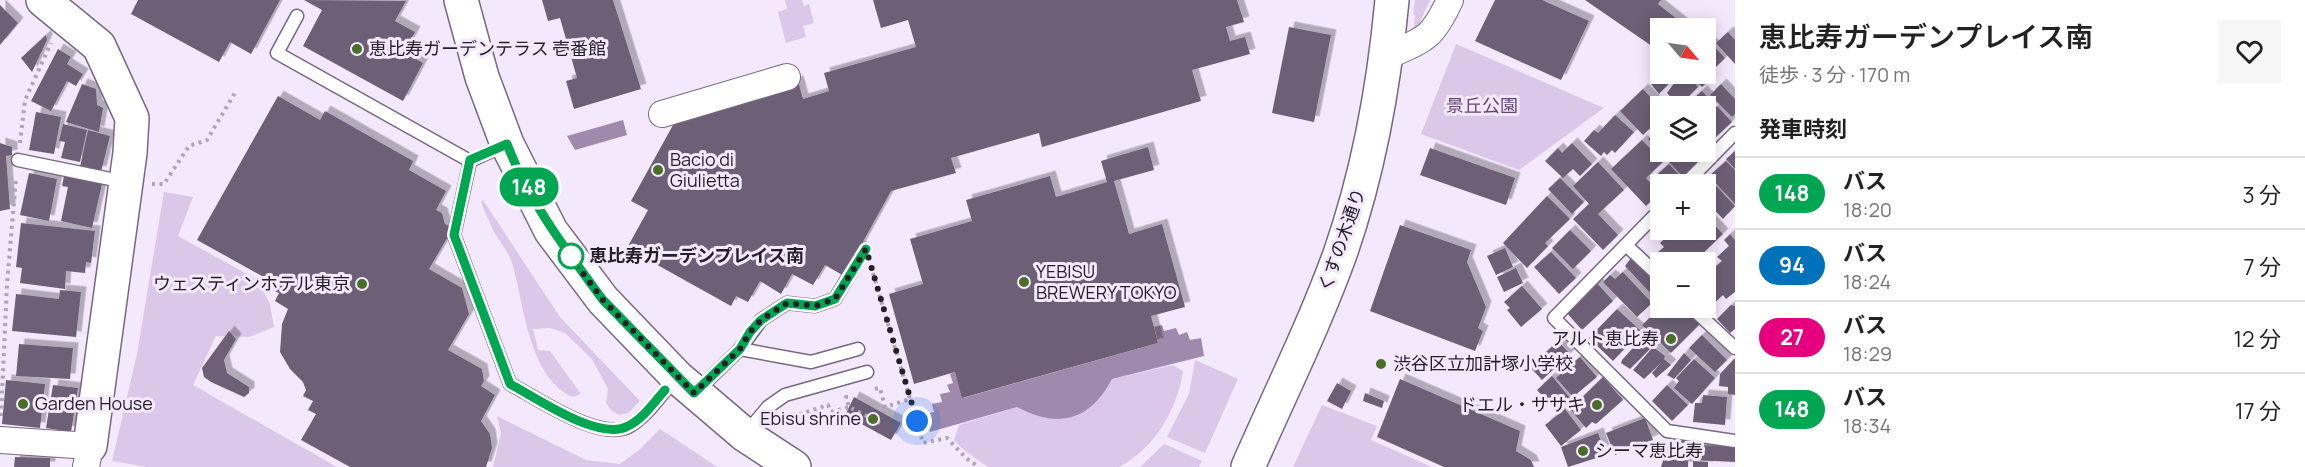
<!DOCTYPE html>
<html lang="ja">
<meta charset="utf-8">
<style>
:root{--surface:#fff;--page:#f6f6f6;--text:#222;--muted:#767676;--line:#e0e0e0}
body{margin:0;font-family:Manrope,"Noto Sans JP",sans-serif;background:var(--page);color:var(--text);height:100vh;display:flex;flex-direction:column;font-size:22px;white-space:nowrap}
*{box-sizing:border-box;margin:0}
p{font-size:20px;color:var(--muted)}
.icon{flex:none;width:33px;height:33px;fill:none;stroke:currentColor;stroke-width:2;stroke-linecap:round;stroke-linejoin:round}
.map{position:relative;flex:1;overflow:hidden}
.panel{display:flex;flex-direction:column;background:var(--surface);width:570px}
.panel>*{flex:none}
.badge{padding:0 12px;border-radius:20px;font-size:21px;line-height:39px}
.needle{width:39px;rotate:119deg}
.tools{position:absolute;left:1650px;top:18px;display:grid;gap:12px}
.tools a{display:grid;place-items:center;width:66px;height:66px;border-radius:0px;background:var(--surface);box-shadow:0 3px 15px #0003;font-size:30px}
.you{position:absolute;width:30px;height:30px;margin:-15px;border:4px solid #fff;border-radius:50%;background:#1a73e8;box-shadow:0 0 0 9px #1a73e833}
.map>.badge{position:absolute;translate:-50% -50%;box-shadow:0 0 0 3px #fff}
h2{padding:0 24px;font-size:22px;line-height:54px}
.round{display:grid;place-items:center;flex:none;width:63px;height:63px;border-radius:0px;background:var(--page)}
.summary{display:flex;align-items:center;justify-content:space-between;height:102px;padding:0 24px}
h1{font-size:28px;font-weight:600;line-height:45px}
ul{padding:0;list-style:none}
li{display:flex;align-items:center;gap:18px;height:72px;padding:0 24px;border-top:2px solid var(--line)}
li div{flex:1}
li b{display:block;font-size:22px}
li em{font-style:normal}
li .badge{min-width:66px;font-weight:700;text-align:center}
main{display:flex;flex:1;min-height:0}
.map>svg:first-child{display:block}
.green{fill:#dbc8e8}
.water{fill:#9f8aad}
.building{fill:#6d6076;filter:url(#shadow)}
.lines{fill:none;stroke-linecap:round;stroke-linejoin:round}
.lane-casing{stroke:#76697f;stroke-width:15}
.street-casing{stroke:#76697f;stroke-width:28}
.secondary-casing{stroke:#76697f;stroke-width:36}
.path{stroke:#aea4b5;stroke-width:4;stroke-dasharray:3 4.5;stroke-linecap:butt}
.lane{stroke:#fff;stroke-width:12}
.street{stroke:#fff;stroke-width:26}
.secondary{stroke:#fff;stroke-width:33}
.line-casing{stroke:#fff;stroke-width:14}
.line{stroke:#00a651;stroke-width:9}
.walk{stroke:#251f28;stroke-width:6;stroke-dasharray:0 10.8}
.poi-dot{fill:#4a6e28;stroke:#f4e8fc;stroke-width:2}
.stop-dot{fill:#fff;stroke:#00a651;stroke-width:3}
.labels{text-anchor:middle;stroke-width:6;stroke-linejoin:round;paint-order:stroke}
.poi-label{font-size:18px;fill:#251f28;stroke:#f4e8fc;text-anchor:start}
.park-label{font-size:18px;fill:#634575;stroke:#f4e8fc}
.street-label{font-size:18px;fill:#251f28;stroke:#f4e8fc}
.stop-label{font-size:18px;font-weight:bold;fill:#251f28;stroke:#f4e8fc;text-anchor:start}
</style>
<main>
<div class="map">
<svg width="1735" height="467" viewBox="0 0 1735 467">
<defs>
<filter id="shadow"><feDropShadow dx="5.5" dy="-5.5" stdDeviation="0" flood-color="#0004"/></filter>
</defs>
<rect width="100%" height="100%" fill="#f4e8fc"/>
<g class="green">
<polygon points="785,0 802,0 804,6 809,4 814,23 803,26 806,37 786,43 778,12 787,9"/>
<polygon points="1415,0 1430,0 1413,37 1415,15 1413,14"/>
<polygon points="1456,44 1604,108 1519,170 1421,134"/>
<polygon points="164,192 193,197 178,236 258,280 270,304 274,327 249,337 216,336 193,385 337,467 146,467 112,461 137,354"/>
<path d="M 483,200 L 560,317 L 640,401 L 628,413 L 619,415 L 612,411 L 606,403 L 608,389 L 592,359 L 565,333 L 550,328 L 533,329 L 538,350 L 550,351 L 581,394 L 573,397 C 527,377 525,303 511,260 C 507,250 499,241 494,232 C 489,222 485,212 481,202 Z"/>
<polygon points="1195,360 1238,379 1205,453 1167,437 1189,394"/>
<path d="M 1173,365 L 1183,371 C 1177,410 1155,448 1119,467 L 988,467 L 965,451 L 954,440 L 959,425 L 1017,407 C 1057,429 1090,421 1112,379 Z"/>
<polygon points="1322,405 1377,426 1371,440 1432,467 1293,467"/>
<polygon points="497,416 586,460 620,464 639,450 660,429 717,467 493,467 501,433"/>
<polygon points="1164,444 1202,461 1199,467 1140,467"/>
</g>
<g class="water">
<polygon points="623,120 627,135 575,150 567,136"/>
<path d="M 1162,325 L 1164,331 L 1176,328 L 1179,335 L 1187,332 L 1190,340 L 1201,338 L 1204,356 L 1112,379 C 1090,421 1058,429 1017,407 L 930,432 L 926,414 L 934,412 L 932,404 L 942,402 L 940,394 L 950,392 L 947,385 L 953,383 L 950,374 L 955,372 L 963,398 L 1158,343 L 1154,327 Z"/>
</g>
<g class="building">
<polygon points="138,0 280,0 251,54 230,42 219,62 131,14"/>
<polygon points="304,0 406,1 395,21 415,32 404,52 423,63 403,101 303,46 322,10"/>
<polygon points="542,0 613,0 641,89 574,109 566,81 577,78 560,18 548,21"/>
<polygon points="873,0 1237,0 1244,22 1226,27 1230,41 1245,37 1250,54 1192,70 1201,101 1042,147 1039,133 951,158 956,173 891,191 844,276 825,265 813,285 792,274 781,294 760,281 748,302 736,296 731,306 627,248 648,210 631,201 678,116 798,81 803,99 829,91 824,73 916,47 908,20 881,28"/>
<polygon points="1495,0 1542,0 1589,21 1561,80 1475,41"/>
<polygon points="1585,0 1661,0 1658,4 1682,23 1677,28 1660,28 1659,51"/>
<polygon points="0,5 18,23 0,45"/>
<polygon points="1289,27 1331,35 1314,122 1272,113"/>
<polygon points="1728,32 1735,40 1735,64 1716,43"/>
<polygon points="46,35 47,40 32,72 21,58"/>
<polygon points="1711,43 1725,58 1712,71 1706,64 1706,49"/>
<polygon points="58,49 71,57 67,64 83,74 76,86 67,81 51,111 31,101"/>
<polygon points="1666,74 1678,74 1659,94 1651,84"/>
<polygon points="1686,74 1698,87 1679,106 1667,93 1680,75 1682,78"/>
<polygon points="1689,74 1706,74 1711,79 1702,87"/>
<polygon points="82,84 96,89 97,105 103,108 99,132 66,122"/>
<polygon points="1721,84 1735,99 1735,114 1732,117 1710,95"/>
<polygon points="1643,89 1660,107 1654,113 1660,119 1643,135 1620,111"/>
<polygon points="1702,91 1715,105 1706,114 1706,106 1685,106"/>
<polygon points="278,96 320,120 325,111 413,161 409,170 446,191 436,210 442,213 445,224 453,228 429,269 462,288 469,314 448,350 482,369 484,381 481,386 495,395 481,421 490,434 492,448 486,467 350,467 301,440 316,414 308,410 313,401 303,396 306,390 303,382 290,369 280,352 282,324 288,309 275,301 279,293 267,287 271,281 197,240"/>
<polygon points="1717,106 1732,122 1714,139 1708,139 1706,117"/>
<polygon points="36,112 61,117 54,154 29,150"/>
<polygon points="1615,115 1634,132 1615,153 1612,150 1607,155 1604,152 1601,156 1584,141 1594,130 1598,133"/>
<polygon points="63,124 87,130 80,162 61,158 65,142 59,141"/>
<polygon points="1660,127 1660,151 1648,139"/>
<polygon points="88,130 110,136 101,172 80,167"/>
<polygon points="1642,140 1663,162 1646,178 1660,193 1646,206 1611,169"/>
<polygon points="0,143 12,147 12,155 6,156 10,209 0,211"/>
<polygon points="1572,143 1592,164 1580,176 1573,169 1563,178 1545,161 1558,148 1562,153"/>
<polygon points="1148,147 1154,170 1114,181 1129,234 1162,224 1185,307 1151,316 1158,343 962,398 955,372 914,384 889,294 923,284 910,239 972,221 966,200 1050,176 1056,197 1107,182 1101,161"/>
<polygon points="1430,148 1515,178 1506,205 1420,175"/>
<polygon points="1735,151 1735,169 1726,159"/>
<polygon points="1674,152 1692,152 1699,160 1683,177 1669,162 1672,159 1669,156"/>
<polygon points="1726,161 1735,170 1735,204 1709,176"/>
<polygon points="1598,162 1624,190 1598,214 1618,235 1603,250 1573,219 1589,204 1573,186"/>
<polygon points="1669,164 1683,179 1677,184 1660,184 1660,187 1652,179"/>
<polygon points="29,173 57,179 49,221 20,215"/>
<polygon points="64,176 102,184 92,228 61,221 68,187 62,186"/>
<polygon points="1560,178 1584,202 1572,214 1548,189"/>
<polygon points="1709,178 1735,206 1723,219 1706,201 1706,184 1702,184"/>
<polygon points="1547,196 1570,219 1545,243 1548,246 1527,268 1503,243"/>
<polygon points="1706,216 1723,234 1694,262 1669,262 1658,252 1664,247 1660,243 1674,230 1706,230"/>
<polygon points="21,223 95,231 91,263 86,262 85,273 66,271 65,289 20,283 22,268 16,267"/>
<polygon points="1400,225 1471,250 1467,262 1486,307 1478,328 1483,331 1475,351 1370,311"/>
<polygon points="1570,230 1591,251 1573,269 1552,248"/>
<polygon points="1730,234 1735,240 1735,292 1726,299 1723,295 1710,307 1706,301 1706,275 1722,261 1717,257 1729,246 1724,240"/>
<polygon points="1505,248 1513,267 1496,275 1487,256"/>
<polygon points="1551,252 1576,278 1559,294 1534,267"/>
<polygon points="1631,258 1660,288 1660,294 1655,298 1625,266"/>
<polygon points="1516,268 1523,283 1504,292 1497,277"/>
<polygon points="1623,272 1652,303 1637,317 1603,282 1610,275 1615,279"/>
<polygon points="1597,283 1613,301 1582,330 1566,312"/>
<polygon points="1522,286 1542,309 1521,327 1507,310 1510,308 1504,302"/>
<polygon points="60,290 81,292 76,337 12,331 16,294 59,299"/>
<polygon points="1731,305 1735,306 1735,329 1730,333 1717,319"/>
<polygon points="1660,308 1688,308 1702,322 1671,353 1642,325"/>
<polygon points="1617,309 1641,331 1613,361 1589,338"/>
<polygon points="229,331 236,339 224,360 227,373 249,387 249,393 244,397 211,382 204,377 202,368"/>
<polygon points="1702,335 1727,360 1715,372 1689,348"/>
<polygon points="1643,337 1652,347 1630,369 1621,363 1622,360"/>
<polygon points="1558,341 1570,354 1542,380 1530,367"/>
<polygon points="19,344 73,348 70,379 16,376"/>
<polygon points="1653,347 1665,356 1664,359 1671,365 1656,378 1652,373 1661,363 1644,379 1633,370"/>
<polygon points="1684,353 1691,360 1674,379 1667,375"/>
<polygon points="1580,357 1597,377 1573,397 1556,378"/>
<polygon points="1694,359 1715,378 1692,404 1674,388 1679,381 1676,378"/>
<polygon points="1734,359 1735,359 1735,395 1728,394 1728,387 1719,386 1720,374"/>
<polygon points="1552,376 1570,398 1555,410 1537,390"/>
<polygon points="1603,377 1623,400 1596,424 1592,422 1586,428 1570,409"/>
<polygon points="1400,379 1520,431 1516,451 1531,460 1534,467 1444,467 1377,437"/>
<polygon points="6,380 45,384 40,428 2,424"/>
<polygon points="1337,383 1351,391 1342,409 1327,401"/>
<polygon points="53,385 78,388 71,432 46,428"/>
<polygon points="1667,385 1688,405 1672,421 1652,401"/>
<polygon points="1365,393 1384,401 1382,408 1363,401"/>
<polygon points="1703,395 1727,397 1725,425 1693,422 1695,403 1702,403"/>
<polygon points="854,397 901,423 891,440 845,415"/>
<polygon points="1565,409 1581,430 1561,446 1545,425"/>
<polygon points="1645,418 1653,440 1615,455 1606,433"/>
<polygon points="1598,433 1606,455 1568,467 1561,447"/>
<polygon points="1670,438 1689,441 1688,467 1661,467"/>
<polygon points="1694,445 1735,446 1735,462 1693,460"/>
<polygon points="15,457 50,458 50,467 14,467"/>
<polygon points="1693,461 1708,462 1708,467 1693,467"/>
</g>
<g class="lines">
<g class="lane-casing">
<g id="lane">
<polyline points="297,16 277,53 470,161 505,145"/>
<polyline points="18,160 125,182"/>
<path d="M 470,161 L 454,235 L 510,384 C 537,398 598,441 628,427 C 647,417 662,393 676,378"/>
<polyline points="1685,184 1735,133"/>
<polyline points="1660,210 1554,318 1667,431 1735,441"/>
<polyline points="1626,245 1660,277"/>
<polyline points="1692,308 1735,348"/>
<polyline points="740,349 761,320 787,303 815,306 835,299 865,249"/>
<polyline points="697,391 740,349 811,362 858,349"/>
<polyline points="746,433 768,407 785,395 867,372"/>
</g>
</g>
<g class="street-casing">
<g id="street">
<path d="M 1387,56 C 1425,39 1432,39 1450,0"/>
<polyline points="662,114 787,77"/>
<polyline points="0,440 90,446 86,467"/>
</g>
</g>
<g class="secondary-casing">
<g id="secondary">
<polyline points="43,0 99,46 132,118 130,153 90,446"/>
<polyline points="461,0 482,77 507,144 551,231 603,300 677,377 745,435 794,467"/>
<path d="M 1248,467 C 1279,396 1314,326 1340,254 C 1369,171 1384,87 1392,0"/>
</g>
</g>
<g class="path">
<polyline points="20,143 25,100 51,43"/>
<polyline points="152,184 164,184 189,146 207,140 236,91"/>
<polyline points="873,273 910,399"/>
<polyline points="875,389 880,388 885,407 910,399 923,443 947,438 966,458 979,467"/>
<polyline points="848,397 846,397 849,407 880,423"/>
<polyline points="1,416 7,284 16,178"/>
<polyline points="785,419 828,405 831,412 849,407"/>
</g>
<use href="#lane" class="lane"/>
<use href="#street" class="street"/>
<use href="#secondary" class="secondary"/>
</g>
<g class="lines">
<g class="line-casing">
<path id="line" d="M 665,390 C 654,402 643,419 628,426 C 599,442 537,398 510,384 L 454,235 L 470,160 L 507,144 C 529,202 567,251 603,300 L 694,393 L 740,349 L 750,332 L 761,320 L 787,303 L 815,306 L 835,299 L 866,249"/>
</g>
<use href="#line" class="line"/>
<polyline class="walk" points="571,256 564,248 603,300 694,393 740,349 750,332 761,320 787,303 815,306 835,299 866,249 917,421"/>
</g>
<g class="poi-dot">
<circle cx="357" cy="49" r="6"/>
<circle cx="658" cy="170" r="6"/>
<circle cx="1024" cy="282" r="6"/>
<circle cx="362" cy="284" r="6"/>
<circle cx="1671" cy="339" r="6"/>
<circle cx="1381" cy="364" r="6"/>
<circle cx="23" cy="404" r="6"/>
<circle cx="1597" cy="405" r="6"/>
<circle cx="873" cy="419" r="6"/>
<circle cx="1583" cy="451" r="6"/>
</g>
<circle class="stop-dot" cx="571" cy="256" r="12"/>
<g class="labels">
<g class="poi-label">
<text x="369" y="55">恵比寿ガーデンテラス 壱番館</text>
<text x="670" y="166">Bacio di<tspan x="670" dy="21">Giulietta</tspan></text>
<text x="1036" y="278">YEBISU<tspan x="1036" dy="21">BREWERY TOKYO</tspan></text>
<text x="350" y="290" text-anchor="end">ウェスティンホテル東京</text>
<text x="1659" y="345" text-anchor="end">アルト恵比寿</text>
<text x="1393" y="370">渋谷区立加計塚小学校</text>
<text x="35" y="410">Garden House</text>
<text x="1585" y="411" text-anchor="end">ドエル・ササキ</text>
<text x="861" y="425" text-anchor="end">Ebisu shrine</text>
<text x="1595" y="457">シーマ恵比寿</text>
</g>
<g class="park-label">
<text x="1482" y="112">景丘公園</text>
</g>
<g class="street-label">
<text transform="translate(1342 240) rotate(-71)" y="6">くすの木通り</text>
</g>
<g class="stop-label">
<text x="589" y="262">恵比寿ガーデンプレイス南</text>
</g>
</g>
</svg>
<div class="tools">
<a><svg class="needle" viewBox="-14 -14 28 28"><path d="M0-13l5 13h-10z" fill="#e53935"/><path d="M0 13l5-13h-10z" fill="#767676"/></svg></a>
<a><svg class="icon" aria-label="layers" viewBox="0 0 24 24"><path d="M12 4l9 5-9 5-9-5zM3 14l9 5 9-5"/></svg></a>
<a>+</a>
<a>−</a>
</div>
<div class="you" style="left:917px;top:421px"></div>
<b class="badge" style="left:529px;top:187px;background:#00a651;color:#fff">148</b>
</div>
<section class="panel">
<div class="summary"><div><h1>恵比寿ガーデンプレイス南</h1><p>徒歩 · 3 分 · 170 m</p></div><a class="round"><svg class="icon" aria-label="heart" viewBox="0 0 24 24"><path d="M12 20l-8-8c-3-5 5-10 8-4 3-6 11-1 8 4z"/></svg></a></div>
<h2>発車時刻</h2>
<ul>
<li><span class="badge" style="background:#00a651;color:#fff">148</span><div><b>バス</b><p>18:20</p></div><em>3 分</em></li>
<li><span class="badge" style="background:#0072bc;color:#fff">94</span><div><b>バス</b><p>18:24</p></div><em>7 分</em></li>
<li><span class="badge" style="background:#e6007e;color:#fff">27</span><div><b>バス</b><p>18:29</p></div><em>12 分</em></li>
<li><span class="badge" style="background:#00a651;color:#fff">148</span><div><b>バス</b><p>18:34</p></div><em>17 分</em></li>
</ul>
</section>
</main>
